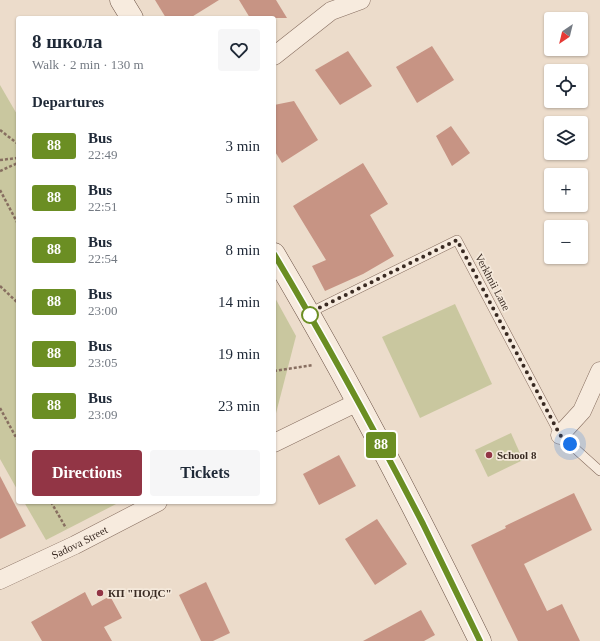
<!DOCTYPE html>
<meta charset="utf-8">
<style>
:root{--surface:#fff;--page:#f6f6f7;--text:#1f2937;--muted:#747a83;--accent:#923545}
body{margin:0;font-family:"Times New Roman",serif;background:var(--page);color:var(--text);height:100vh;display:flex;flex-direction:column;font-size:15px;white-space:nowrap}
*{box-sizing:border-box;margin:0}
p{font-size:13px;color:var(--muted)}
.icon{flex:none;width:22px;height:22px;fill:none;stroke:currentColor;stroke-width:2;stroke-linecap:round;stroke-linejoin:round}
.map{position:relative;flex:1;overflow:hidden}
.sheet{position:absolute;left:16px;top:16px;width:260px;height:488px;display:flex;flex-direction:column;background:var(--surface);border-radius:4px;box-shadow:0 1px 3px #0004}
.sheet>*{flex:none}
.badge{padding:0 8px;border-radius:3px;font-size:14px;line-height:26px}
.needle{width:26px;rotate:215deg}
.buttons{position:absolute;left:544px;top:12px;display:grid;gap:8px}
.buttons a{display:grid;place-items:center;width:44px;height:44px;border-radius:4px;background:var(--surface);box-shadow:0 1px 3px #0004;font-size:20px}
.you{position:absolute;width:20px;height:20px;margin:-10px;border:3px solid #fff;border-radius:50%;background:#1a73e8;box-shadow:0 0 0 6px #1a73e833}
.map>.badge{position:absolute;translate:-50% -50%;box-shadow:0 0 0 2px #fff}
h2{padding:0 16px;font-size:15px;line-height:36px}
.round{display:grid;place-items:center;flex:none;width:42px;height:42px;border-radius:4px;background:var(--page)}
.overview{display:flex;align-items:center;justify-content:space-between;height:68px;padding:0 16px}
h1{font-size:19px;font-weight:600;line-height:30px}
.primary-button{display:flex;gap:8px;margin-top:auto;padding:8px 16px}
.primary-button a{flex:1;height:46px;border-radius:4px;background:var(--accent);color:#fff;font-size:16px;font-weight:600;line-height:46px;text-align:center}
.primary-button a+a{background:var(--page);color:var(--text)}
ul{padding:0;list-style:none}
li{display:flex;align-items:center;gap:12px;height:52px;padding:0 16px}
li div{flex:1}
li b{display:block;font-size:15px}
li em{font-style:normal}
li .badge{min-width:44px;font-weight:700;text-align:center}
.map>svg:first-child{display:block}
.green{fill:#c9c79f}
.building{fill:#c79484}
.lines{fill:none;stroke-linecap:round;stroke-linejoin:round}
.lane-casing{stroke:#876e60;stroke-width:10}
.street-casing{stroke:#876e60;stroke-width:19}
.secondary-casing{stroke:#695043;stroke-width:23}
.path{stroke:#876e60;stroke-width:2.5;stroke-dasharray:3 2;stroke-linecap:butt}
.lane{stroke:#f7ebde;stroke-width:9}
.street{stroke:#f7ebde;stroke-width:18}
.secondary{stroke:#f7ebde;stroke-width:22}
.line-casing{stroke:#fff;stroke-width:9}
.line{stroke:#6b8e23;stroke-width:6}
.walk{stroke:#392a22;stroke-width:4;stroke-dasharray:0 7.2}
.stop-dot{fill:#fff;stroke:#6b8e23;stroke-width:2}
.poi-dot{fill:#923545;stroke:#f4e8da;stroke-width:1.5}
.labels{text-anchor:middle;stroke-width:3.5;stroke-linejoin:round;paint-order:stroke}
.street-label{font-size:11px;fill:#392a22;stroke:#f4e8da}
.poi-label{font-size:11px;font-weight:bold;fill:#392a22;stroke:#f4e8da;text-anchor:start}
</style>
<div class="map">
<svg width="600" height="641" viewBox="0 0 600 641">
<rect width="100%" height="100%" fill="#ecdccb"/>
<g class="green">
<polygon points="0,85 18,116 18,491 0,459"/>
<polygon points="274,296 296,336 274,421"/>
<polygon points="455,304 492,384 420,418 382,337"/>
<polygon points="511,433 523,460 488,477 475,450"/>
<polygon points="24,502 120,502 46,540"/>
</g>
<g class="building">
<polygon points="155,0 219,0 190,18 166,18"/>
<polygon points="239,0 276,0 287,18 250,18"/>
<polygon points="432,46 454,80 417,103 396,67"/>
<polygon points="348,51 372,86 340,105 315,70"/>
<polygon points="294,101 318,140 282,163 274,150 274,105"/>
<polygon points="451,126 470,153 452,166 436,136"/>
<polygon points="363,163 388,204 370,215 394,256 363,274 325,291 312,266 326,260 293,206"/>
<polygon points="339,455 356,486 319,505 303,474"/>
<polygon points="0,476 26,526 0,539"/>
<polygon points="574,493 592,530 524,564 547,611 562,604 580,641 518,641 471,545 506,528 505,526"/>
<polygon points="377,519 407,564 375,585 345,539"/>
<polygon points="206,582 230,633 213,641 201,641 179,595"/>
<polygon points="85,592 92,606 110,596 122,618 104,627 112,641 42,641 31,622"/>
<polygon points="421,610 435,635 424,641 363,641"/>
</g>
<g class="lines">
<g class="lane-casing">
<polyline id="lane" points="309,313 457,240 560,435 600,471"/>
</g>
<g class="street-casing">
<g id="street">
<polyline points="274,56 331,11 361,0"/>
<polyline points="560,435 582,411 600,371"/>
<polyline points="274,443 358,402"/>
<path id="s1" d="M 0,580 L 75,545 L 158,502"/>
</g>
</g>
<g class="secondary-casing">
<g id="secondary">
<polyline points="121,0 132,18"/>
<path d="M 274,254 C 349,380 416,510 480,641"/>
</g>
</g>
<g class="path">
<polyline points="0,130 18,144"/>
<polyline points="0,160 18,158"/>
<polyline points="0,171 18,163"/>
<polyline points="0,190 18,224"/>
<polyline points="0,286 18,303"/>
<polyline points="274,371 313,365"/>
<polyline points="0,408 18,441"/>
<polyline points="51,502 66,528"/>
</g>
<use href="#lane" class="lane"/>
<use href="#street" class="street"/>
<use href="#secondary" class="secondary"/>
</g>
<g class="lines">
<g class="line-casing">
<path id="line" d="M 274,254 C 327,343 376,433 423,524 C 442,563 461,602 480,641"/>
</g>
<use href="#line" class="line"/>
<polyline class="walk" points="310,315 309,313 457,240 560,435 570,444"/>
</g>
<circle class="stop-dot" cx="310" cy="315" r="8"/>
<g class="poi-dot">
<circle cx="489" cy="455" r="4"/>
<circle cx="100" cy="593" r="4"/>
</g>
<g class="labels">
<g class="street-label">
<text transform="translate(493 282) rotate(62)" y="4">Verkhnii Lane</text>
<text dy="4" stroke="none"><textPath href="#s1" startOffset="88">Sadova Street</textPath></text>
</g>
<g class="poi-label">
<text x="497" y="459">School 8</text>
<text x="108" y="597">КП "ПОДС"</text>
</g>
</g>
</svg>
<div class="buttons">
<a><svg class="needle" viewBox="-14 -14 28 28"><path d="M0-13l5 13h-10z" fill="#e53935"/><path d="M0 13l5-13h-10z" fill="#747a83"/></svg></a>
<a><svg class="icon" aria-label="locate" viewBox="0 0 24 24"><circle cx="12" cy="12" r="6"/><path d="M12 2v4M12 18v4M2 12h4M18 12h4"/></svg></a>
<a><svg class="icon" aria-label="layers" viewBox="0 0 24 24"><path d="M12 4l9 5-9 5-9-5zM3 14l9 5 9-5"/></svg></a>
<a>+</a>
<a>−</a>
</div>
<div class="you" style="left:570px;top:444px"></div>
<b class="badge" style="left:381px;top:445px;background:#6b8e23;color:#fff">88</b>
<section class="sheet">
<div class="overview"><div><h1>8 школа</h1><p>Walk · 2 min · 130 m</p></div><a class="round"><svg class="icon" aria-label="heart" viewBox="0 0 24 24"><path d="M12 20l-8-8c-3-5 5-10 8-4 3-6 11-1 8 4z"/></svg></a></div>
<h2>Departures</h2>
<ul>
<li><span class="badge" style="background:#6b8e23;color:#fff">88</span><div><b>Bus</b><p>22:49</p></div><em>3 min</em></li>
<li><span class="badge" style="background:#6b8e23;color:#fff">88</span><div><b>Bus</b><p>22:51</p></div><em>5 min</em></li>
<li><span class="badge" style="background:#6b8e23;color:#fff">88</span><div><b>Bus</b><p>22:54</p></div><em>8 min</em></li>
<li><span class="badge" style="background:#6b8e23;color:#fff">88</span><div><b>Bus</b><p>23:00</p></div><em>14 min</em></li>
<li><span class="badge" style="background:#6b8e23;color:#fff">88</span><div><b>Bus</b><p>23:05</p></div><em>19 min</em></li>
<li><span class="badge" style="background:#6b8e23;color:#fff">88</span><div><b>Bus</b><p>23:09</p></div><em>23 min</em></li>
</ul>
<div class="primary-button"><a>Directions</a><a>Tickets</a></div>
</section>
</div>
